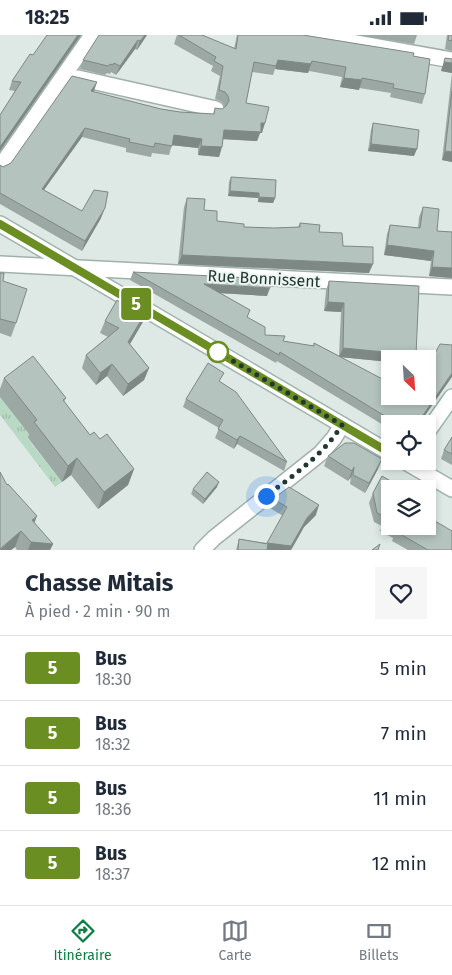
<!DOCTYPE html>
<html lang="fr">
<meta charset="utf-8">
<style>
:root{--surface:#fff;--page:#f6f6f7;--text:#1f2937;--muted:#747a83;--line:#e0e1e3;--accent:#0b8043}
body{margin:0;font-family:"Fira Sans",sans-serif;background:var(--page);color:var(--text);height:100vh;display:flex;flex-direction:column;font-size:19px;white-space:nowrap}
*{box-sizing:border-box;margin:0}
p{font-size:16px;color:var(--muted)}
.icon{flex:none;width:28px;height:28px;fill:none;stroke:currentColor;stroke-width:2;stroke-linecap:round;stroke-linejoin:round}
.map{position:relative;height:515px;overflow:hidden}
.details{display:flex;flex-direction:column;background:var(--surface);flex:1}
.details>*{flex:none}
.badge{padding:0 10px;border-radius:4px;font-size:18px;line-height:32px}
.needle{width:32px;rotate:155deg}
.controls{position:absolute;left:381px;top:315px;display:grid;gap:10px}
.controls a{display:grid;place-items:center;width:55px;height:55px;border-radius:0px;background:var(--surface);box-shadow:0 2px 8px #0003;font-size:25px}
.you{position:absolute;width:25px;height:25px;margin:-12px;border:4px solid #fff;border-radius:50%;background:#1a73e8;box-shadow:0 0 0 8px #1a73e833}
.map>.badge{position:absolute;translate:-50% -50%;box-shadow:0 0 0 2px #fff}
.round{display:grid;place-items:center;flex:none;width:52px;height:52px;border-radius:0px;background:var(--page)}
.summary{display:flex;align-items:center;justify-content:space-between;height:85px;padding:0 25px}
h1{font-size:24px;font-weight:700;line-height:38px}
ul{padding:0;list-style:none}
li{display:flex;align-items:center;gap:15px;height:65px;padding:0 25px;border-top:1px solid var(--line)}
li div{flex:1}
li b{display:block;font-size:19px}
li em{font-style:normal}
li .badge{min-width:55px;font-weight:700;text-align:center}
.status{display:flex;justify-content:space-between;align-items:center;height:35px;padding:0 25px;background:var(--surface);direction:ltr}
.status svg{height:14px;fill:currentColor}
.tabs{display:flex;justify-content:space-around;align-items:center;height:70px;border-top:1px solid var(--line);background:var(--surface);font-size:14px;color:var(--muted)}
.tabs a{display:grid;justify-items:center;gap:2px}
.tabs .current{color:var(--accent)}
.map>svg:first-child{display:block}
.grass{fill:url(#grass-tufts)}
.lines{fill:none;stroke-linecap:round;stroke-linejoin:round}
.street-casing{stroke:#a2b0ac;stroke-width:18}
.secondary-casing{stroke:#9eb4ad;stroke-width:18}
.street{stroke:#fff;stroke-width:15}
.secondary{stroke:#fff;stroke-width:15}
.wall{fill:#9ba8a3}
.shaded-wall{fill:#7e8885}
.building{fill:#b4c3be;stroke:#7e8885}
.line-casing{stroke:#fff;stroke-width:11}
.line{stroke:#6b8e23;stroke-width:8}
.walk{stroke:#213732;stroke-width:5;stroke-dasharray:0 9}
.stop-dot{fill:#fff;stroke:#6b8e23;stroke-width:2.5}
.labels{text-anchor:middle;stroke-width:4;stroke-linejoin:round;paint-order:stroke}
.street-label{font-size:16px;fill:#213732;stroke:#eef6f2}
</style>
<div class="status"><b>18:25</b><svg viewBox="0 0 49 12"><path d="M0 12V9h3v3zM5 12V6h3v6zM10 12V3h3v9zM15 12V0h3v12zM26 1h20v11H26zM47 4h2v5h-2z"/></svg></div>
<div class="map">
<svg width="452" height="515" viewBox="0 0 452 515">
<defs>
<pattern id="grass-tufts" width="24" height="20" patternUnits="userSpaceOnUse" patternTransform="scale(1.25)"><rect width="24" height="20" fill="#b8d9c3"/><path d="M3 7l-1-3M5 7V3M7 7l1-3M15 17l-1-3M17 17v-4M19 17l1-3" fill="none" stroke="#9ebba8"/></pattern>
</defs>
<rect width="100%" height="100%" fill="#dee9e5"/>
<polygon class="grass" points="0,362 31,401 28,404 62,447 55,452 0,380"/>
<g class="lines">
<g class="street-casing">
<g id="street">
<polyline points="300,0 345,6 452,25"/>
<polyline points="78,43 216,74"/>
<polyline points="0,132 92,0"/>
<polyline points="0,229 452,252"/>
<polyline points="202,515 214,503 321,418 334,403 342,390"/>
</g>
</g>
<g class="secondary-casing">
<g id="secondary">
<polyline points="0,189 390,418"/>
<polyline points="428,396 452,362"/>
<polyline points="404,426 452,454"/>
</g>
</g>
<use href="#street" class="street"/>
<use href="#secondary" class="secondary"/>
</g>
<g class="wall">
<polygon points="81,0 0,116 0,80 15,56 9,55 12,46 33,20"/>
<polygon points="147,0 137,15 135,14 116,40 111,37 110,39 107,38 105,40 80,34 83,25"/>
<polygon points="177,0 205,0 204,1 234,14 237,0 303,0 413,21 425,59 422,69 390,62 391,58 359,53 359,55 340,52 342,42 309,36 308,38 275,34 273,40 252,37 246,68 262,98 260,98 257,106 223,104 219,122 198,120 198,113 172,110 169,120 152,118 151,122 126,117 126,113 82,102 44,155 82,176 101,183 82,216 0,169 0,130 3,132 11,128 93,57 161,74 180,77 213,79 215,73 222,74 225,72 222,67 215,64 220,41 211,36 213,31 174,9"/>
<polygon points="359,0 417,0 414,9"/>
<polygon points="447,0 452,0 452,16 445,14"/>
<polygon points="445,23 452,24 452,127 442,125 452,38 441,36"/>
<polygon points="373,88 414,121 368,116 371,95"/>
<polygon points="231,142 275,163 273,168 258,167 258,163 228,161 229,147"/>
<polygon points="187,163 204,175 217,186 244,192 274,193 298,192 300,188 319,197 343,211 369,238 178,229 184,172"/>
<polygon points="423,172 437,196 452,197 452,243 429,241 431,226 384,220 387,199 390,190 418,193 419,182"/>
<polygon points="133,237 267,261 220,258 250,275 247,282 265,300 283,306 313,311 314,308 339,321 341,277 324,276 326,255 329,246 416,320 415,324 390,324 390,327 341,322 419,389 390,389 390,394 277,326 276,328 130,245"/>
<polygon points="0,238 16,288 11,302 0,298"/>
<polygon points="149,272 144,285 130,309 149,333 144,345 123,361 107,341 96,350 82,333 86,320 108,302 100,298 105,286 138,278"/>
<polygon points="4,343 66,363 64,367 90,400 100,404 134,434 128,450 98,474 71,440 62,447 28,403 29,399 0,362 0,354"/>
<polygon points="220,347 287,427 284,436 237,409 234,414 215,403 219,393 183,372 186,364"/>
<polygon points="452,402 452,430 441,424 444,415"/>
<polygon points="328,421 378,434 365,458 350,449 351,442 348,446 324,431"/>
<polygon points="7,450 34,488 53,509 50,515 17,515 15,512 11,515 0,515"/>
<polygon points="217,452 203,469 191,459 193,454"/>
<polygon points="390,454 390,491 428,491 452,515 408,515 392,506 393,503 380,496 382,491 374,487 369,468 373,458"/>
<polygon points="273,464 316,480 304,492 291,515 236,515 239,504 267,508 283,481 270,473"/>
</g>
<g class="shaded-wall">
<polygon points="78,0 81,0 0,116 0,112"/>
<polygon points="145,0 147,0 137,15 140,6"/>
<polygon points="138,5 135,14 116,40 120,31"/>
<polygon points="278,25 311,29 308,38 275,34"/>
<polygon points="444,27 452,28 452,38 441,36"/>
<polygon points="344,43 362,45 359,55 340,52"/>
<polygon points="97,47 94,56 87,66 91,56"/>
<polygon points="261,88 265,88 262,98 260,98 257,106 221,104 224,95"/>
<polygon points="85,93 82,102 38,163 42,154"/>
<polygon points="174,100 202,104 198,113 170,110"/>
<polygon points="371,109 417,114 414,121 368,116"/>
<polygon points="201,111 222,112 219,122 198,120"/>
<polygon points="445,116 452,117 452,127 442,125"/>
<polygon points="230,156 259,158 258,163 228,161"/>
<polygon points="259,162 275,163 273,168 258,167"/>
<polygon points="105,173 101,183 82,216 85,206"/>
<polygon points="387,210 434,216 431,226 384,220"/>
<polygon points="182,220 373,229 369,238 178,229"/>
<polygon points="432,232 452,233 452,243 429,241"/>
<polygon points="204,249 270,253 267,261 201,257"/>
<polygon points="328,267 344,268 341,277 324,276"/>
<polygon points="149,272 144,285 124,319 128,307"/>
<polygon points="343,313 416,320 415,324 390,324 390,327 339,322"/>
<polygon points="112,329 107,341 96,350 100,338"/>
<polygon points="149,333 144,345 123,361 128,349"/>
<polygon points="452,338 452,342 419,389 417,389"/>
<polygon points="240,401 237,409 234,414 237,405"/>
<polygon points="77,423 71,440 62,447 68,431"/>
<polygon points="382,424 378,434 365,458 369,448"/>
<polygon points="354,432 351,442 348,446 352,436"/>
<polygon points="134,434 128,450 98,474 104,457"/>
<polygon points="219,447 217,452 203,469 205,464"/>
<polygon points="319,470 316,480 304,492 291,515 265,515 267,508"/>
<polygon points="37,481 31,497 32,485"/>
<polygon points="21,496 15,512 11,515 0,515"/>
<polygon points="31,507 53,509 50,515 28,515"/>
</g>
<g class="building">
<polygon points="47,0 78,0 0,112 0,80 21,47 12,46 30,19 33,20"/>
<polygon points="99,0 145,0 140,6 138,5 120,31 114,28 113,30 110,29 108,31 83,25"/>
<polygon points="179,0 202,0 236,14 238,0 303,0 414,18 413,21 430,24 425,59 393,53 394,49 362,43 362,45 344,43 346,32 312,26 311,29 278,25 276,31 254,27 246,68 269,72 265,88 261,88 261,97 224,95 222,112 201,111 202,104 174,100 172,111 155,108 154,112 129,107 130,104 85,93 42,154 82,176 94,155 108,157 105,173 85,206 0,158 0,130 3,132 11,128 72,41 97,47 91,56 161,74 180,77 214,79 215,73 222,74 226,71 229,66 228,61 225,57 219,55 223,31 214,26 216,22"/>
<polygon points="449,0 452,0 452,6 448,5"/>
<polygon points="445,23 452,24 452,28 444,27"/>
<polygon points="452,56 452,117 445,116"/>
<polygon points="373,88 419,95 417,114 371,109"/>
<polygon points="231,142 276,145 275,163 259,162 259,158 230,156"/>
<polygon points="187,163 205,164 204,175 217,176 217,186 244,189 244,192 274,193 300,192 300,188 320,190 319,197 342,198 343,211 373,212 373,229 182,220"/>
<polygon points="423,172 439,174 437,196 452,197 452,233 432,232 434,216 387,210 390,190 420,193"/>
<polygon points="133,237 271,244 270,253 204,249 250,275 247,282 265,292 265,300 285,301 283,306 314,311 314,308 390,348 390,361 428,361 428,331 440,309 452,310 452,338 417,389 398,389 280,317 279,320"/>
<polygon points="0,238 4,238 3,246 27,254 16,288 0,284"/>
<polygon points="329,246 419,251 416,320 343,313 344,268 328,267"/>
<polygon points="117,265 138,278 146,271 149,272 128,307 149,333 128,349 112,329 100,338 86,320 119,293 105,286"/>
<polygon points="33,321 66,363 63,365 90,400 94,397 100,404 107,399 134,434 104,457 77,423 68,431 34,387 37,385 4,343"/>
<polygon points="208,328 224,338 219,346 236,357 287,427 240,401 237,405 218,394 223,385 186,364"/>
<polygon points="452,402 452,419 444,415"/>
<polygon points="345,408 354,408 382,424 369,448 353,440 354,432 352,436 328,421"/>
<polygon points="0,437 7,450 8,449 37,481 32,485 53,509 31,507 21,496 0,514"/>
<polygon points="207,437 219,447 205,464 193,454"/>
<polygon points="382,441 404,454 390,454 390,490 383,487 385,482 377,478 373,458"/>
<polygon points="289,452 319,470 307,483 291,511 267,508 287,472 273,464"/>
<polygon points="428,482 452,496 452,515 428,515 395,496 398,495 392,491 428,491"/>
<polygon points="239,504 268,509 267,515 238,515"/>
<polygon points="380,509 378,515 372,515"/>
</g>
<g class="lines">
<g class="line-casing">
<polyline id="line" points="0,189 390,418"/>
</g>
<use href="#line" class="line"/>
<path class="walk" d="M 218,317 L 342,390 C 323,420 294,440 266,461"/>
</g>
<circle class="stop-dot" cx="218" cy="317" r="10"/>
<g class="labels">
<g class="street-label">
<text transform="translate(264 243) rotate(3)" y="6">Rue Bonnissent</text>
</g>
</g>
</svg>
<div class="controls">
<a><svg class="needle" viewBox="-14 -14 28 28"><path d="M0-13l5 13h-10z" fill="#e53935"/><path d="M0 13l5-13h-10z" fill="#747a83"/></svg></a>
<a><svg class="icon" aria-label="locate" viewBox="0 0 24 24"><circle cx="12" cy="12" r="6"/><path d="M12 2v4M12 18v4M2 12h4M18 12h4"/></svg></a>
<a><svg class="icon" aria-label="layers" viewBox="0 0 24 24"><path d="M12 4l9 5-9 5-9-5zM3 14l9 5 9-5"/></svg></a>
</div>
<div class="you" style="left:266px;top:461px"></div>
<b class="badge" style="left:136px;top:269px;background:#6b8e23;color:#fff">5</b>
</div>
<section class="details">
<div class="summary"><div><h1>Chasse Mitais</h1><p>À pied · 2 min · 90 m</p></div><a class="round"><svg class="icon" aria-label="heart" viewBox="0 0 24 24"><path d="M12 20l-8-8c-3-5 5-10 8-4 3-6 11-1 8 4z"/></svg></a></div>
<ul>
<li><span class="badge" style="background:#6b8e23;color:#fff">5</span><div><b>Bus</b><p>18:30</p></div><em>5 min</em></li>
<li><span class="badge" style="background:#6b8e23;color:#fff">5</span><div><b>Bus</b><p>18:32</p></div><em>7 min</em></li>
<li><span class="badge" style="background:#6b8e23;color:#fff">5</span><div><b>Bus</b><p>18:36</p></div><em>11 min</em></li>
<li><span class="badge" style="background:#6b8e23;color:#fff">5</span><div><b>Bus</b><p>18:37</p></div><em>12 min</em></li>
</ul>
</section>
<nav class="tabs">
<a class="current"><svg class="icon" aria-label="directions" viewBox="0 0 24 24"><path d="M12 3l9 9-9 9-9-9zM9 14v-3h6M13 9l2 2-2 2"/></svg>Itinéraire</a>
<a><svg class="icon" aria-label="map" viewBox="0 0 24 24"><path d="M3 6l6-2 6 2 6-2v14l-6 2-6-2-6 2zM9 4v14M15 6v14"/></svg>Carte</a>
<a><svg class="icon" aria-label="tickets" viewBox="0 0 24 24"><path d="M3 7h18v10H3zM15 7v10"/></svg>Billets</a>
</nav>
